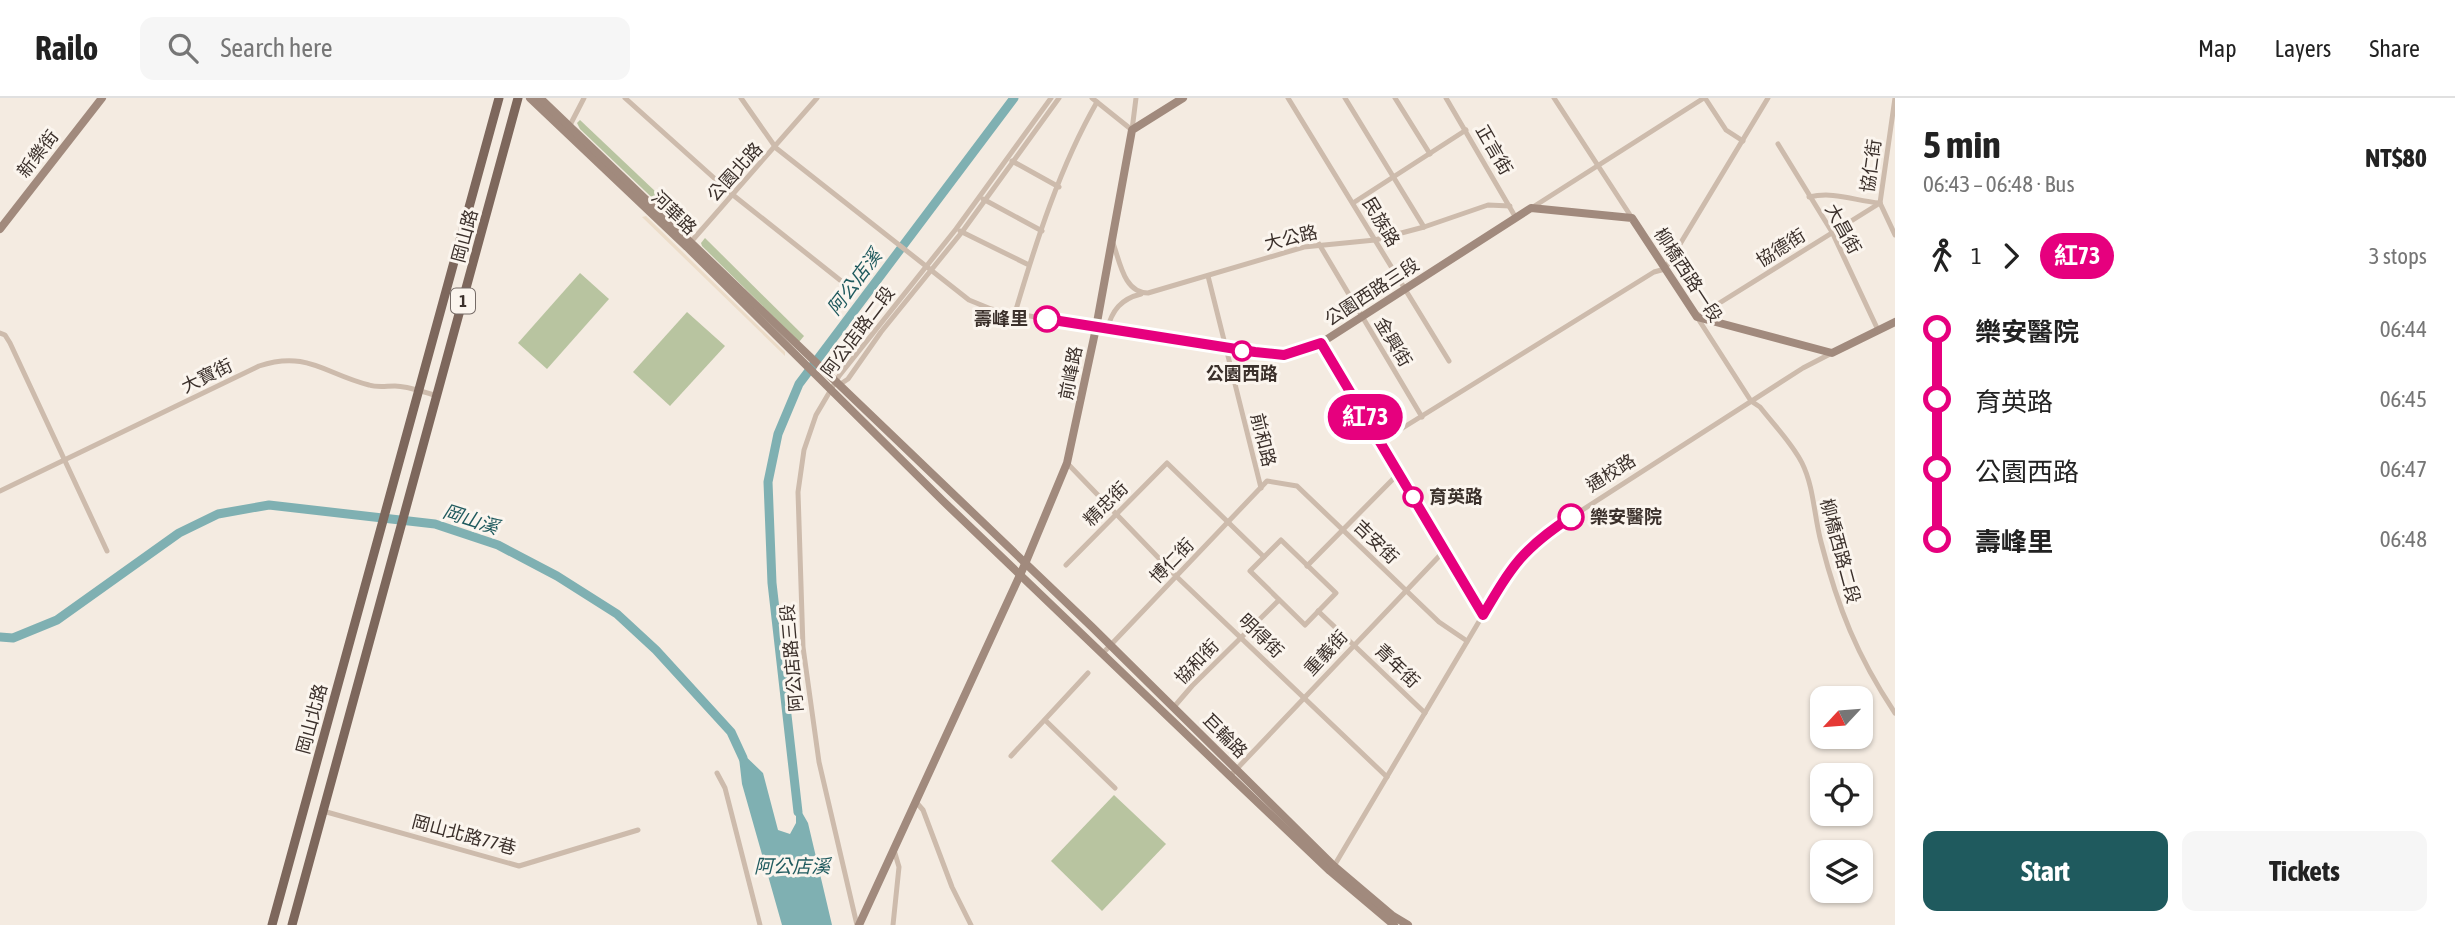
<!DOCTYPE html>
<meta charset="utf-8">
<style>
:root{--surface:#fff;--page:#f6f6f6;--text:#222;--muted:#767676;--line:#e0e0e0;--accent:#1f5a5e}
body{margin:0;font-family:"Asap Condensed","Noto Sans TC",sans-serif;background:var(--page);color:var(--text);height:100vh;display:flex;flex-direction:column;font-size:26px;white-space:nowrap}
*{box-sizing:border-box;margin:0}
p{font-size:23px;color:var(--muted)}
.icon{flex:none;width:38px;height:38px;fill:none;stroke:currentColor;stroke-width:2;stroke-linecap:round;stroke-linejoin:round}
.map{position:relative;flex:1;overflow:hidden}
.side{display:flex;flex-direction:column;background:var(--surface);width:560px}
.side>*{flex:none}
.badge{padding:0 14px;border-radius:23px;font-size:24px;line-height:46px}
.needle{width:46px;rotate:244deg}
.fabs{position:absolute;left:1810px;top:588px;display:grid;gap:14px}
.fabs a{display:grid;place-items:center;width:63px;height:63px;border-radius:14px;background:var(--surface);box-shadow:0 2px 5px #0004;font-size:35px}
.map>.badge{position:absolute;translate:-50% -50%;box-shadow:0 0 0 4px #fff}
.legs{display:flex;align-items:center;gap:10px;height:77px;padding:0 28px;font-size:23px}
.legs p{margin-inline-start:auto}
.headline{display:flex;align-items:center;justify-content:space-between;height:119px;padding:0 28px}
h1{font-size:38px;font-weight:700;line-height:52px}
.cta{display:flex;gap:14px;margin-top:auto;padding:14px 28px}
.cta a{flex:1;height:80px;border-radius:14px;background:var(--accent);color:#fff;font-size:28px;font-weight:700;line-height:80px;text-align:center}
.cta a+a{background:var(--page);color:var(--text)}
ul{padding:0 28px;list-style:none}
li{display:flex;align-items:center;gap:24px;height:70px;font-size:26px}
li i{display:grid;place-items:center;width:10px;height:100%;margin:0 9px;background:currentColor}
li i::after{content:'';width:18px;height:18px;margin:-9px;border:5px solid;border-radius:50%;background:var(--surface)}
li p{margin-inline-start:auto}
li:first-child i{background:linear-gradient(#0000 50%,currentColor 0)}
li:last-child i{background:linear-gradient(currentColor 50%,#0000 0)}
header{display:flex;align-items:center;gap:42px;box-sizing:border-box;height:98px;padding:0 35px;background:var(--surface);border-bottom:2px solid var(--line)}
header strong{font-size:33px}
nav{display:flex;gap:38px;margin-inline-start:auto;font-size:24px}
.search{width:490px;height:63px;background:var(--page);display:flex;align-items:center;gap:18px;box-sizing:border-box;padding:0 24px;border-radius:14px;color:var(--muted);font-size:26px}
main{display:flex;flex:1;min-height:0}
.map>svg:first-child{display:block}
.green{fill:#b8c4a0}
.plaza{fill:#ecdcc8}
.water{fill:#7fb0b2}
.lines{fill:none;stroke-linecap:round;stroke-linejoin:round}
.river{stroke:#7fb0b2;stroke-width:9}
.street{stroke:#cdbbac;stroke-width:5}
.secondary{stroke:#a18a7d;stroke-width:8}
.primary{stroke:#7d675c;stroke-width:9}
.line-1-casing{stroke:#fff;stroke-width:16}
.line-1{stroke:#e6007e;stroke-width:10}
.stop-1-dot{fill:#fff;stroke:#e6007e;stroke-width:3.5}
.labels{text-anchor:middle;stroke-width:6;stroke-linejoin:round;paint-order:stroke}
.shield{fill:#fbf5ee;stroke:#756b66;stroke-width:2}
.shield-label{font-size:16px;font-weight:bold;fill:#3b302b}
.street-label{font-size:18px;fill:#3b302b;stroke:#fbf5ee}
.stop-label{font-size:18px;font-weight:bold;fill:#3b302b;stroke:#fbf5ee;text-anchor:start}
.water-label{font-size:19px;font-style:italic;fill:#1f5a5e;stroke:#fbf5ee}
</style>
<header>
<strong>Railo</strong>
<div class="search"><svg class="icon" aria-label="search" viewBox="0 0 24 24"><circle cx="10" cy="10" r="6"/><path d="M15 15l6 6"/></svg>Search here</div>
<nav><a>Map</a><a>Layers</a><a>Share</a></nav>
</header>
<main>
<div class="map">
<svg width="1895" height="827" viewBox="0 0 1895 827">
<rect width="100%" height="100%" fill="#f4ebe1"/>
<g class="green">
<polygon points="580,22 695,131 692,134 688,134 580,31 577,25"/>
<polygon points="705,140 804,238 799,244 702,148 701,145"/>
<polygon points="580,175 609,201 547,271 518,245"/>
<polygon points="687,214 725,248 670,308 633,274"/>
<polygon points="1114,697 1166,746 1102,813 1051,763"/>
</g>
<polygon class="plaza" points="646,118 785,254 785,258 642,119"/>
<polygon class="water" points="738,651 763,675 778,732 790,736 796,725 796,704 808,725 832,827 782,827 742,686"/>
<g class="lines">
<g class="river">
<polyline points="0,539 13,540 57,522 179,435 218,416 269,407 435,426 498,447 557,478 617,516 656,552 731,634 743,660"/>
<polyline points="798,714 772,485 768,384 778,336 799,286 1014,0"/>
</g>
<g class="street">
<polyline points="625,0 733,97 845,186"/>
<polyline points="741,0 776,50 969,202 991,211 1096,230"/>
<polyline points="1092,0 1132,32"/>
<polyline points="1288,0 1449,263"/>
<polyline points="1345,0 1424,129"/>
<polyline points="1395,0 1430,56"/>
<polyline points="1446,0 1516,120"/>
<polyline points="1554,0 1632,120"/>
<polyline points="1705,0 1726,32 1743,43"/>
<polyline points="1895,0 1880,105 1895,137"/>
<polyline points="568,31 584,0"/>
<polyline points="1132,32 1136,0"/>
<polyline points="1778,46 1832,134 1878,232"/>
<polyline points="1012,63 1059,89"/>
<path d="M 1809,99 C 1835,93 1855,103 1880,105"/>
<polyline points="983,101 1042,133"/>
<polyline points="1353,105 1466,32"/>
<path d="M 1880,105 L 1697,219 L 1751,303 L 1760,309 C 1774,327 1792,345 1802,365 C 1814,389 1814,418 1821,444 C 1838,510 1857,558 1895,615"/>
<polyline points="1533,109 1704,0"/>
<polyline points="960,133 1029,167"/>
<polyline points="690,145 817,0"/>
<path d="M 1113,145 C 1120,164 1124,195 1148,195 L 1304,149 L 1375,142 L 1424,129 L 1488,107 L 1510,108"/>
<polyline points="1319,146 1422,319"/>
<polyline points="1208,178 1261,390"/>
<path d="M 1015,215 C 1036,144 1060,68 1097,4"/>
<path d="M 1107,232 C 1112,212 1121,201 1141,196"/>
<polyline points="0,235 5,237 10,245 107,453"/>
<polyline points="1321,245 1483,517"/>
<polyline points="839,287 848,281 881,234 962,134 1059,0"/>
<polyline points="1380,344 1654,174 1665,171 1768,0"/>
<polyline points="1067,365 1177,479 1387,679"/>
<path d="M 0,393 L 259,268 C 307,252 325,276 369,287 C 378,290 386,288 395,288 C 409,288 425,295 438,298"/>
<polygon points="1281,442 1336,495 1305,527 1250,473"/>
<polyline points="1066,467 1167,365 1264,459"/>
<polyline points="1307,468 1399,375"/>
<polyline points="1318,513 1425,615"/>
<polyline points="1103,555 1267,383 1297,388 1439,524 1467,543"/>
<polyline points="1173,610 1192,588 1279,502"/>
<polyline points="1045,622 1115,690"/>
<polyline points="1011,658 1088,575"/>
<polyline points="717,675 725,690 760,827"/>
<polyline points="1230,678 1445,452"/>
<polyline points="916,704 923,712 952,789 971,827"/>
<polyline points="323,713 519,768 638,732"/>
<path d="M 1334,768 L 1506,478 C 1517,461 1529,449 1545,436 L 1803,270 L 1832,255"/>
<polyline points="857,827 819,664 803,549 798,394 804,352 816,317 839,278 956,131 1051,0"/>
<polyline points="893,827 899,769 894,752"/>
</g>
<g class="secondary">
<polyline points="530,0 687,149 942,402 1230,678 1330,773 1394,827"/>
<polyline points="540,0 1092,529 1334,768 1393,818 1408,827"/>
<polyline points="0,131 102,0"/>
<polyline points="1096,230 1226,251 1284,257 1321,245 1531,110 1632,120 1697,219 1832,255 1895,224"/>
<polyline points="859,827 1025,466 1067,365 1096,230 1132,32 1183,0"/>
</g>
<g class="primary">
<polyline points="272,827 499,0"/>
<polyline points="292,827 518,0"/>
</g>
</g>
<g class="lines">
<g class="line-1-casing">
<path id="line-1" d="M 1047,221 L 1255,254 L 1284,257 L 1321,245 L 1483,517 C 1512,468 1522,451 1571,419"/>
</g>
<use href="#line-1" class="line-1"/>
</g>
<g class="stop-1-dot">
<circle cx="1047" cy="221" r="12"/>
<circle cx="1242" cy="253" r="9"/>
<circle cx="1413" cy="399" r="9"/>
<circle cx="1571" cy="419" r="12"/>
</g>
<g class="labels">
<rect class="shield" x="451" y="190.5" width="24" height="25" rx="5"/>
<g class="shield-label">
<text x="463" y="209">1</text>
</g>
<g class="street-label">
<text transform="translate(1494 52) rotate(60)" y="6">正言街</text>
<text transform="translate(38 56) rotate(-52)" y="6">新樂街</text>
<text transform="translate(1871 68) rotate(-82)" y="6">協仁街</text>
<text transform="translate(735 74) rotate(-48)" y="6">公園北路</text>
<text transform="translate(674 115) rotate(44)" y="6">河華路</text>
<text transform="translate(1381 124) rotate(59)" y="6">民族路</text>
<text transform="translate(1843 131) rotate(61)" y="6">大昌街</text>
<text transform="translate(465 138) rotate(-75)" y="6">岡山路</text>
<text transform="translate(1291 140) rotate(-13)" y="6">大公路</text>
<text transform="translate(1781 150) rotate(-32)" y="6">協德街</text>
<text transform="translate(1688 177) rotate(57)" y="6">柳橋西路一段</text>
<text transform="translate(1372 194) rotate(-33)" y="6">公園西路三段</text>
<text transform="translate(858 234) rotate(-53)" y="6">阿公店路二段</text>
<text transform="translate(1393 244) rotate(59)" y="6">金興街</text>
<text transform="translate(1071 275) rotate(-79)" y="6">前峰路</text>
<text transform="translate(207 278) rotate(-26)" y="6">大寶街</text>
<text transform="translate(1263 342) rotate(76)" y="6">前和路</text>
<text transform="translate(1611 375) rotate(-32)" y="6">通校路</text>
<text transform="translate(1106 406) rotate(-45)" y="6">精忠街</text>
<text transform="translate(1376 444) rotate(44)" y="6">吉安街</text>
<text transform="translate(1840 453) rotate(75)" y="6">柳橋西路二段</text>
<text transform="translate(1172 463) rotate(-46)" y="6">博仁街</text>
<text transform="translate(1261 538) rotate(44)" y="6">明得街</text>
<text transform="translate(1326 555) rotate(-47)" y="6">重義街</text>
<text transform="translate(792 560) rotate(-95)" y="6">阿公店路三段</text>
<text transform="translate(1197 564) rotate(-46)" y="6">協和街</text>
<text transform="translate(1397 568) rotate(44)" y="6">青年街</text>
<text transform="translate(312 621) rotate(-75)" y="6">岡山北路</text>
<text transform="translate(1225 638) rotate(45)" y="6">巨輪路</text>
<text transform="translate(464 737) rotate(15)" y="6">岡山北路77巷</text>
</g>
<g class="stop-label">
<text x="1028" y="227" text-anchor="end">壽峰里</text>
<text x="1242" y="282" text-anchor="middle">公園西路</text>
<text x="1429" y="405">育英路</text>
<text x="1590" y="425">樂安醫院</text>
</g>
<g class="water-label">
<text transform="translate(854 184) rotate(-53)" y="7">阿公店溪</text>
<text transform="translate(471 421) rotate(18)" y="7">岡山溪</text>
<text x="792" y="775">阿公店溪</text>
</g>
</g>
</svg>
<div class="fabs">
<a><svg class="needle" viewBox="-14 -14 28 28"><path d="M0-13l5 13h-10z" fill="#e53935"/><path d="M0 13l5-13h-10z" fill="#767676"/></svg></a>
<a><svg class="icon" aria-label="locate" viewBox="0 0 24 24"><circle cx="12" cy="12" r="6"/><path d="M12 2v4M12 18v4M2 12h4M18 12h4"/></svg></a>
<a><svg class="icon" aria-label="layers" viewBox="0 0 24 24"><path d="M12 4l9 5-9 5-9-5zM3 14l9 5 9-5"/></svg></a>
</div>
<b class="badge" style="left:1365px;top:319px;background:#e6007e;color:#fff">紅73</b>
</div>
<section class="side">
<div class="headline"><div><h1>5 min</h1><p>06:43 – 06:48 · Bus</p></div><b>NT$80</b></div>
<div class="legs"><svg class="icon" aria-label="walk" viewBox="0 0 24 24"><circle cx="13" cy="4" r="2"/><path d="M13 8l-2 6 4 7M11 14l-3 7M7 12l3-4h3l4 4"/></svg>1<svg class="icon" aria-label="forward" viewBox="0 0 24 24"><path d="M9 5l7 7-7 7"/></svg><b class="badge" style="background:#e6007e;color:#fff">紅73</b><p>3 stops</p></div>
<ul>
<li><i style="color:#e6007e"></i><b>樂安醫院</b><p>06:44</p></li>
<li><i style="color:#e6007e"></i><span>育英路</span><p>06:45</p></li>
<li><i style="color:#e6007e"></i><span>公園西路</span><p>06:47</p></li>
<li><i style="color:#e6007e"></i><b>壽峰里</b><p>06:48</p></li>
</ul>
<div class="cta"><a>Start</a><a>Tickets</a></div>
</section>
</main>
